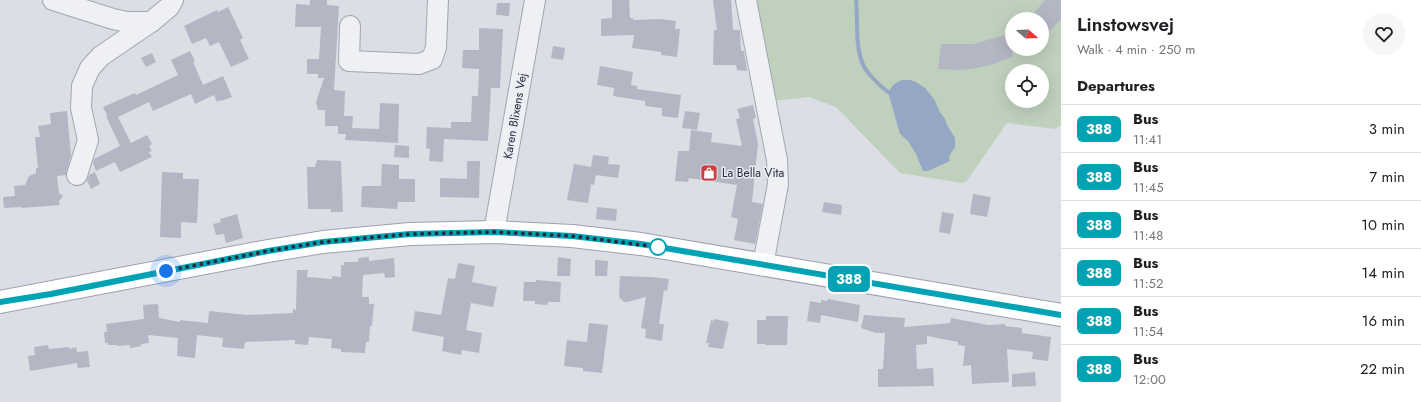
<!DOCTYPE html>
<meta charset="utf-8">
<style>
:root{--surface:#fff;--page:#f6f6f6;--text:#202124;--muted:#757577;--line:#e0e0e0}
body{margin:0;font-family:Jost,sans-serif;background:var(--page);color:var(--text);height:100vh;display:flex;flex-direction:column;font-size:15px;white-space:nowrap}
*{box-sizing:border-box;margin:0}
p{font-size:13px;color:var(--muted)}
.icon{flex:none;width:22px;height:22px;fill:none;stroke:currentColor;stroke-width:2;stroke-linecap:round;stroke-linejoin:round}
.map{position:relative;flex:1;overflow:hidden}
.sheet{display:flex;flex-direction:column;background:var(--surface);width:360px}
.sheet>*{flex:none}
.badge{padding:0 8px;border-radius:6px;font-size:14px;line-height:26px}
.needle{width:26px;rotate:109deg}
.tools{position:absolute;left:1005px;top:12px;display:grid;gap:8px}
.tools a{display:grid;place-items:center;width:44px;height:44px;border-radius:50%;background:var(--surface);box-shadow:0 4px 16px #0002;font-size:20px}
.you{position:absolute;width:20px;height:20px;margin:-10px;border:3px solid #fff;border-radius:50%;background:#1a73e8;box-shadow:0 0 0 6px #1a73e833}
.map>.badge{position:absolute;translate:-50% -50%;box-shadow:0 0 0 2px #fff}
h2{padding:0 16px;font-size:15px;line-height:36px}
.round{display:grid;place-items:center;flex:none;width:42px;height:42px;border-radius:21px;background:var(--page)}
.head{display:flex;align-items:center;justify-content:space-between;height:68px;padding:0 16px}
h1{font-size:19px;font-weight:600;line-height:30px}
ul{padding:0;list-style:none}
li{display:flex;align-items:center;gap:12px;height:48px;padding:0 16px;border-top:1px solid var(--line)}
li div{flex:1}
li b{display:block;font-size:15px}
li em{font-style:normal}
li .badge{min-width:44px;font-weight:700;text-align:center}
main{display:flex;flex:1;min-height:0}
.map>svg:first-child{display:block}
.green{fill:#bfd0bd;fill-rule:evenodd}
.water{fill:#96a7c6}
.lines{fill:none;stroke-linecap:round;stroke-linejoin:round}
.stream{stroke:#96a7c6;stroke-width:4}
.building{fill:#b3b7c3}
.minor-casing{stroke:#a2a5b0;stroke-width:22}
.major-casing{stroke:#9ba1b1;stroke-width:24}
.minor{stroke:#eef0f4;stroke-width:20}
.major{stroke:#fff;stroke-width:22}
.line-casing{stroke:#fff;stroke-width:9}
.line{stroke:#00a3b4;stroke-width:6}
.walk{stroke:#262b3c;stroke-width:4;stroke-dasharray:0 7.2}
.stop-dot{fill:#fff;stroke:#00a3b4;stroke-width:2}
.labels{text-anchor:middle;stroke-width:3;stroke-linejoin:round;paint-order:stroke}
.street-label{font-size:12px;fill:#262b3c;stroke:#ebedf4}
.poi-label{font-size:12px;fill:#262b3c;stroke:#ebedf4;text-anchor:start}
</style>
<main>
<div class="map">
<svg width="1061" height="402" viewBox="0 0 1061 402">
<rect width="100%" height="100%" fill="#dcdee6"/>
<path class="green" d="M 756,0 L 1061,0 L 1061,125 L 1055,129 L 1007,123 L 966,182 L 962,183 L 900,173 L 836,107 L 809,97 L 773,101 ZM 1012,19 L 1042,19 L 1042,49 L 1012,49 ZM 1012,71 L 1042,71 L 1042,101 L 1012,101 Z"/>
<polygon class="water" points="902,80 910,80 916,82 925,88 934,99 940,112 945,119 947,125 955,138 955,147 949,156 950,161 928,171 923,171 916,154 908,141 900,134 888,92 894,84"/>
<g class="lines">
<path class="stream" d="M 856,0 C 858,20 855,43 862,62 C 865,72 880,86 888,92"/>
</g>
<g class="building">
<polygon points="310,0 327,0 327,5 339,6 334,90 345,91 344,116 353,116 352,128 379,129 380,103 399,104 398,143 345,140 346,134 338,134 338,126 325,126 325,110 318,110 316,102 324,78 318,78 318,74 307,74 307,59 319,59 321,27 295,27 296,4 310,5"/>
<polygon points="612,0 629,0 630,18 633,18 633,20 660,19 676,21 675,29 680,29 677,57 661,55 661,52 632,48 634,35 601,36 601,19 612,18"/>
<polygon points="713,0 731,0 733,30 740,30 741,51 744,51 747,71 737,70 736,65 713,65 714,30 717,30"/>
<polygon points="1045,0 1061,0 1061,19 1042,40 1042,19 1029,19"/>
<polygon points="497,3 510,3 509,16 496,15"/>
<polygon points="228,7 243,38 240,40 249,59 231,67 219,42 210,46 206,38 192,44 184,26 217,10 218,12"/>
<polygon points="479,28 503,29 500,88 491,88 488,141 444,139 443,162 429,161 430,149 426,148 427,127 451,128 451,122 471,122 472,96 478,96 479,69 462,68 463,50 479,50"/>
<polygon points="1012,30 1012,57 994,64 976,68 960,70 938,69 941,44 973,44 1002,36"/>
<polygon points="553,46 565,48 563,60 551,58"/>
<polygon points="190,51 195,61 193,62 203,85 223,76 232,97 221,101 220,100 217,102 214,95 195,104 191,94 153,111 149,102 118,117 131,143 147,135 152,144 149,146 152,151 149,152 152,157 120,172 115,162 96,171 93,163 94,159 120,146 106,116 107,115 103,107 135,93 136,95 178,75 171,60"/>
<polygon points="152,53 156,62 146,67 141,58"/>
<polygon points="600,66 633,72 631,85 637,86 637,89 681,95 678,118 662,116 662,108 645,106 645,101 613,96 614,88 597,85"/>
<polygon points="753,105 756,118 753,119 758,144 752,202 763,204 755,244 734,240 738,219 731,217 737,185 689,178 688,182 675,181 678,151 689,151 691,130 712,133 711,142 742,146 736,119 740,118 737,109"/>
<polygon points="67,111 71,155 66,175 57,176 59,193 63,196 59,201 60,205 22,208 22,207 4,208 3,197 15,196 14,186 25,185 29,176 36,173 36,168 38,168 35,137 40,137 38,126 51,124 50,113"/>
<polygon points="685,111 700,113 697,130 682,128"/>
<polygon points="395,145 409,146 409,158 394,157"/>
<polygon points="593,155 609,157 608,164 620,165 618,178 596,175 594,185 591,184 588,203 567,200 574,164 591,167"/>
<polygon points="317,160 341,161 343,212 331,212 331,209 308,209 307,167 315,167"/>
<polygon points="467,161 480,161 479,198 440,197 440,178 467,179"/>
<polygon points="382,164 399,165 399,179 415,179 415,202 398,202 397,209 361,207 362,186 381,186"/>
<polygon points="95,172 100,184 91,189 87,181 89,175"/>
<polygon points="162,172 183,173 183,179 199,179 197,223 181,222 181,238 160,237"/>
<polygon points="973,194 991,197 987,217 970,214"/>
<polygon points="824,202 842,205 841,215 822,212"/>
<polygon points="597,207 617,209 616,221 596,219"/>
<polygon points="942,212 954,214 950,234 939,232"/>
<polygon points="237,214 243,238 226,243 224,234 216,235 213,224 221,222 220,219"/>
<polygon points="369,257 369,261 394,258 395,277 385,278 384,273 363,275 362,297 369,297 369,304 374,304 372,326 370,326 369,342 366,342 365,353 341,352 341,349 331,348 332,339 309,337 308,345 295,344 295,340 245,342 244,349 222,347 223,338 197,335 195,358 177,356 178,338 148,335 149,343 141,344 141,346 130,348 130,345 117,346 117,345 108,345 108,343 105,343 104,332 107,332 106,324 144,319 143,305 158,304 159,318 180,322 180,320 208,323 209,311 247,315 293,313 293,309 296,310 297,270 308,270 307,277 332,279 332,276 341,277 341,265 344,265 344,262 358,262 359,258"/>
<polygon points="558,257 571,259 570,276 557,276"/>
<polygon points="595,260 608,261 607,276 595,276"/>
<polygon points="458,263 475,266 472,282 497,287 493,307 471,303 466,330 482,333 479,353 462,350 461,355 442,351 444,337 412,331 415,311 441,315 448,278 455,279"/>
<polygon points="620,276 652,277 669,279 667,291 664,290 659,324 664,324 662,341 645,338 646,329 641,328 646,297 627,302 624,302 619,297"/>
<polygon points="536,280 561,282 560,302 548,302 547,305 535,304 535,301 523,301 524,282 536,282"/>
<polygon points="828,299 860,305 858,322 821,315 820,323 807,321 810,301 821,303 821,300 827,301"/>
<polygon points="864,315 905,318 904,327 950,323 951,318 988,325 1005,324 1005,326 1022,328 1022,333 1051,337 1048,361 1032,359 1033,352 1007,349 1009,382 972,384 971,365 963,366 965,346 958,345 958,342 927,336 927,344 916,345 917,369 933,368 934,386 878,387 878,369 883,369 885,333 876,333 861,328"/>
<polygon points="766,316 788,316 787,345 765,345 765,344 757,344 757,320 766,320"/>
<polygon points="714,319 729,322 723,349 708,347 709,343 706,343 711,320 713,321"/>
<polygon points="589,323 608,325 602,373 583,371 583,368 564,366 567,340 587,342"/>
<polygon points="48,345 49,349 69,347 69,349 76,347 77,352 88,351 90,367 78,368 77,363 30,371 28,356 35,355 34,347"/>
<polygon points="1035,372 1036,386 1012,387 1012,374"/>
</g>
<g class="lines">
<g class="minor-casing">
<g id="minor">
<polyline points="53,0 113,19 127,22 151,22"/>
<polyline points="746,0 777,160 778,184 763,265"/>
<polyline points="350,26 349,61 419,64 432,59 436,47 438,0"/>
<polyline points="77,175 88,140 81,108 82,86 90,68 101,56 151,22 169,7 173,0"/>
<polyline points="494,232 535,0"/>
</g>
</g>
<g class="major-casing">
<polyline id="major" points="0,302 268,251 323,242 410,234 494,232 572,236 641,244 1061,315"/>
</g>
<use href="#minor" class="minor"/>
<use href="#major" class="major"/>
</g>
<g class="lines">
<g class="line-casing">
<polyline id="line" points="0,302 51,294 268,251 323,242 410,234 494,232 572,236 641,244 1061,315"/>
</g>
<use href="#line" class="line"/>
<polyline class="walk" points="166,271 268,251 323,242 410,234 494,232 572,236 658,247"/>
</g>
<defs>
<g id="shop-square" transform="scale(0.9)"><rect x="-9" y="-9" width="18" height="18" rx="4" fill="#cc3f43" stroke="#ebedf4"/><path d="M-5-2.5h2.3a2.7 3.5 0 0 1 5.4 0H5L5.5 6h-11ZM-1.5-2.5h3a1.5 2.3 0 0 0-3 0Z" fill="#fff"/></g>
</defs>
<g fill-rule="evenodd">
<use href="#shop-square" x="709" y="173"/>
</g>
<circle class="stop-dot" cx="658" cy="247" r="8"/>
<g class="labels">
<g class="street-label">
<text transform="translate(515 116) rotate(-80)" y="4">Karen Blixens Vej</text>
</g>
<g class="poi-label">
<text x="722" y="177">La Bella Vita</text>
</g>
</g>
</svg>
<div class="tools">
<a><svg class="needle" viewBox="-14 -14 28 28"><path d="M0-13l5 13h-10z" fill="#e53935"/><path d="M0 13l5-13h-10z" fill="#757577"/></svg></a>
<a><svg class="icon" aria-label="locate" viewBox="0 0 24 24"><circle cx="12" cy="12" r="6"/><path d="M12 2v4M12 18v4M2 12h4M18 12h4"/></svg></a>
</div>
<div class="you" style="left:166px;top:271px"></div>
<b class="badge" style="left:849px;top:279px;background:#00a3b4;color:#fff">388</b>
</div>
<section class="sheet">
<div class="head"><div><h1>Linstowsvej</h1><p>Walk · 4 min · 250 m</p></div><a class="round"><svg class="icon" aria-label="heart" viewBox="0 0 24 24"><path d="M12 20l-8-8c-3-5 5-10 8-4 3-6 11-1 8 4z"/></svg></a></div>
<h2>Departures</h2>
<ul>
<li><span class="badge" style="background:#00a3b4;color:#fff">388</span><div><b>Bus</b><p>11:41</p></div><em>3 min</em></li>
<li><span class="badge" style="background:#00a3b4;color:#fff">388</span><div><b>Bus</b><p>11:45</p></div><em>7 min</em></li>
<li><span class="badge" style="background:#00a3b4;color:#fff">388</span><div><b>Bus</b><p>11:48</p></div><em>10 min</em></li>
<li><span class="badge" style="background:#00a3b4;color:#fff">388</span><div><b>Bus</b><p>11:52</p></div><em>14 min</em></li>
<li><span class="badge" style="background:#00a3b4;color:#fff">388</span><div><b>Bus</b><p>11:54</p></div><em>16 min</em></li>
<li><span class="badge" style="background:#00a3b4;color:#fff">388</span><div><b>Bus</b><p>12:00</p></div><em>22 min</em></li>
</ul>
</section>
</main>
